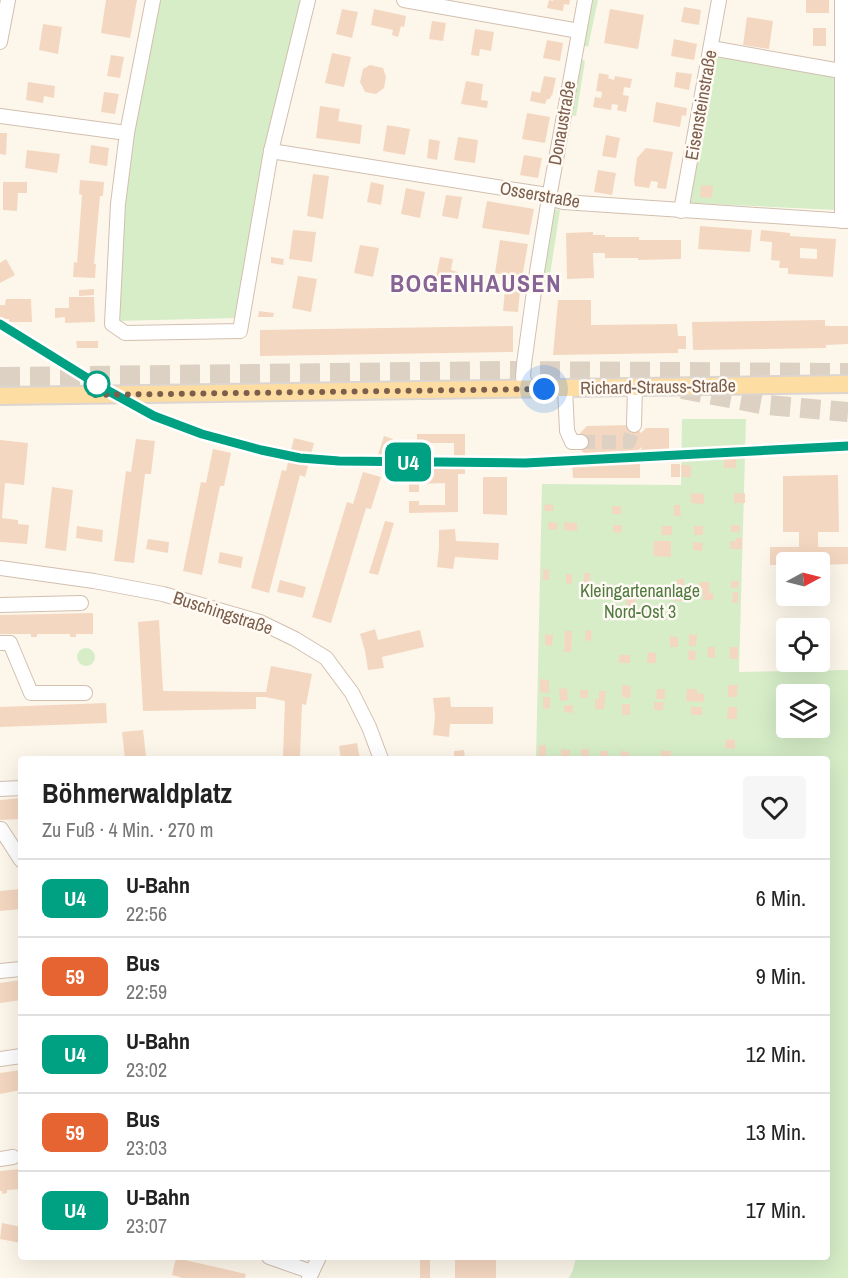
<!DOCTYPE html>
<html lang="de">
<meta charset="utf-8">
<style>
:root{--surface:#fff;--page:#f6f6f6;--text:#222;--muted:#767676;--line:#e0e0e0}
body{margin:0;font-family:"Archivo Narrow",sans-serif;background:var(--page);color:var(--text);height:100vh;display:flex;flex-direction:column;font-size:22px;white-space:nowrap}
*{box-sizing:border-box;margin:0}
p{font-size:20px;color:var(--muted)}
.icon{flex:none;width:33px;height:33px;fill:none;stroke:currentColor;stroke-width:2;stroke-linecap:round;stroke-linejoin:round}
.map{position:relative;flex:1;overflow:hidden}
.side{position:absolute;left:18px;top:756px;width:812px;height:504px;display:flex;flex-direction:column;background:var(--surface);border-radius:6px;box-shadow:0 6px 24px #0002}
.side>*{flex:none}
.badge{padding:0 12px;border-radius:9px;font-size:21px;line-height:39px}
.needle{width:39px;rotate:83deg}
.buttons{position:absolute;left:776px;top:552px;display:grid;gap:12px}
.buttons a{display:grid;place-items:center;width:54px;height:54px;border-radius:6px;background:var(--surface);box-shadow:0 6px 24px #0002;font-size:30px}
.you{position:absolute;width:30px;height:30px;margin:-15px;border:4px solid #fff;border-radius:50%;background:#1a73e8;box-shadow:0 0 0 9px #1a73e833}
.map>.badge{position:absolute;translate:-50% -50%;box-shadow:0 0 0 3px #fff}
.round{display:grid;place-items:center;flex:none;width:63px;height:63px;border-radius:6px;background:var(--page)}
.head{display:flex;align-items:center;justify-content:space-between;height:102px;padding:0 24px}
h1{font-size:28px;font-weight:700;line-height:45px}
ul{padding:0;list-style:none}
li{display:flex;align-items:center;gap:18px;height:78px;padding:0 24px;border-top:2px solid var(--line)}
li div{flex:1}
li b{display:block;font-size:22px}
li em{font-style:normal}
li .badge{min-width:66px;font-weight:700;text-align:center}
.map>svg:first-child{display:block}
.green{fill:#d6edc8;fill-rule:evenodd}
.building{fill:#f4d7c1;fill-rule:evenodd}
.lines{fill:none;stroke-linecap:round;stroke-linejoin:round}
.minor-tunnel{stroke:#dcd1c3;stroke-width:14;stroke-dasharray:14 7;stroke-linecap:butt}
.highway-tunnel{stroke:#dcd1c3;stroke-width:20;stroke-dasharray:20 10;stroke-linecap:butt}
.minor-casing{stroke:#d2bfaf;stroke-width:16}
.major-casing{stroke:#ddd5d0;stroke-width:20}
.minor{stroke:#fff;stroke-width:14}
.major{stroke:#fddda2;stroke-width:16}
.line-casing{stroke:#fff;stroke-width:14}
.line{stroke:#00a082;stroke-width:9}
.walk{stroke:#7b5e4c;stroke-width:6;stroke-dasharray:0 10.8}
.stop-dot{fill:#fff;stroke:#00a082;stroke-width:3}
.labels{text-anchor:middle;stroke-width:5;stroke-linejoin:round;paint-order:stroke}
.street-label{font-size:18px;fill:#7b5e4c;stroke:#fffaf3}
.park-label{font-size:18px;fill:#507a40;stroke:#fffaf3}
.district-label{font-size:24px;font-weight:bold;letter-spacing:1.5px;fill:#866496;stroke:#fffaf3}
</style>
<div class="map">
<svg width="848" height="1278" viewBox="0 0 848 1278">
<rect width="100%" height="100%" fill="#fdf7eb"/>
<g class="green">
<polygon points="159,0 304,0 238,318 115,321 120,211 131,132"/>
<polygon points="593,0 598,0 588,47 583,45"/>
<polygon points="717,55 835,75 836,210 689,203"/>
<polygon points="580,59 585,61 576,116 570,115"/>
<polygon points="552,209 560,210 547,294 541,293"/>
<path d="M 682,419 L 746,419 L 739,672 L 848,670 L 848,1278 L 569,1278 L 573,1270 L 576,1257 L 692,1257 L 736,1259 L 736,1257 L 826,1257 L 826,759 L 536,759 L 542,484 L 681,485 ZM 786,694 L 819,694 L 819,728 L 786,728 Z"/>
<circle cx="86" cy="657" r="9"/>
</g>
<g class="building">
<polygon points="106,0 137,0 130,38 101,33"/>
<polygon points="549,0 553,1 553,0 570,0 569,5 564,4 563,11 547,8"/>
<rect x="806" y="0" width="23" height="13"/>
<polygon points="684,7 701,10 699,25 681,22"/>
<polygon points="342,9 358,12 352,38 336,34"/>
<polygon points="374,9 406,16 404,27 401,26 398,37 392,35 393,30 371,25"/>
<polygon points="610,9 644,15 638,49 604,43"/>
<polygon points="747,17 773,21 769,49 743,45"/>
<polygon points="432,21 446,23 443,41 429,39"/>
<polygon points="43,24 62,27 58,54 39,50"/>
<rect x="813" y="28" width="13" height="18"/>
<polygon points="475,29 494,32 491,51 480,49 479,56 471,55"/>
<polygon points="674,39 697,44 694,60 671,56"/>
<polygon points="547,40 563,43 560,61 543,58"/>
<polygon points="332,53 351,57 344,87 325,83"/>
<polygon points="111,55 124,57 120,78 107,76"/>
<polygon points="370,65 383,68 386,77 384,88 376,94 365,92 360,82 363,69"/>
<polygon points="676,72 692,74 689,90 674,87"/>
<polygon points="599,73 609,75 608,78 614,80 615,76 632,79 630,88 624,87 623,95 629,96 626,112 617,110 618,105 612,104 611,110 593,107 595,97 601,98 602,92 596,91"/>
<polygon points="544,76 556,78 552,96 551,95 550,99 547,99 545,104 530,101 532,91 540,93"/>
<polygon points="466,81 483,84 481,100 488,101 487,108 461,104"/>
<polygon points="28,82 55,86 54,98 44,96 43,103 26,100"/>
<polygon points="104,92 119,94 115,114 101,112"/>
<polygon points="656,102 687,108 686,116 682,115 680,127 653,122"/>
<polygon points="320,106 340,109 338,121 362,125 360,144 316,138"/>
<polygon points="527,113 550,117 545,143 522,139"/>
<polygon points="387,125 410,129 405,155 383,151"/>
<polygon points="0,133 7,133 6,155 0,154"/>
<polygon points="606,135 620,138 616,158 602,156"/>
<polygon points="458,137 478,140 475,163 454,160"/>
<polygon points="429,139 440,141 437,160 427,158"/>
<polygon points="91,145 109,148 107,166 89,163"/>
<polygon points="646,148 673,152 666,189 657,188 658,182 651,181 649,188 635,186 634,181 637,158"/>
<polygon points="27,150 60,154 57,173 25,168"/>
<polygon points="524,155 542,158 538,178 520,175"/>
<polygon points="598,170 616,173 612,195 594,192"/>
<polygon points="313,174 329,176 323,219 307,216"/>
<polygon points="80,180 104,182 103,196 100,196 94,264 96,264 95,278 73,277 74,262 77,263 82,195 79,194"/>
<polygon points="3,182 27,182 27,193 18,193 17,211 3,210"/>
<polygon points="371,182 384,185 381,205 367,202"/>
<polygon points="701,185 713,186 712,198 700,197"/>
<polygon points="406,188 425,192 420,218 401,214"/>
<polygon points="446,195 462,197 458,219 442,216"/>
<polygon points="487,201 534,209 529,235 482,228"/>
<polygon points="700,226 752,230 750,252 698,249"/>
<polygon points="293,230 316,232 312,262 289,259"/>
<path d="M 761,230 L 790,233 L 790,236 L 836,239 L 833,277 L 788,274 L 788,268 L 779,268 L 780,261 L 771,260 L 772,242 L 760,241 ZM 800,248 L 817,249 L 817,259 L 800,258 Z"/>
<polygon points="593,232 593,235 605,235 605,237 639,237 639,240 681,240 681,259 638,260 638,258 605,258 605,253 593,253 594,278 567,279 566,233"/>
<polygon points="500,240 528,244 522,278 495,273"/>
<polygon points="360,245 379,248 373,277 354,273"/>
<polygon points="271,257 284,259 283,265 271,263"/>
<polygon points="440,257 453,259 451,270 458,272 457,281 436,277"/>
<polygon points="6,259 15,275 0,283 0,263"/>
<polygon points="298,276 317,279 311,312 292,308"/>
<polygon points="94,289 94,295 79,296 79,290"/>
<polygon points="505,290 520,292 518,312 503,311"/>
<polygon points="69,297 94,297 95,322 65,323 65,317 55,318 55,308 69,308"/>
<polygon points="6,299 31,299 32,322 9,322 9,319 0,319 0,305 5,305"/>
<polygon points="558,300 591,300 591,325 677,324 678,336 686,336 686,349 678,349 678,353 553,355"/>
<polygon points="259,311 274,313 273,317 258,317"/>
<polygon points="825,320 825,326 848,326 848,344 826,345 826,348 693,350 692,322"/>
<polygon points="513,326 513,352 260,356 260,330"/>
<polygon points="76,341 98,341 98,348 77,348"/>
<polygon points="634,425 641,433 646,428 669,428 669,457 646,457 642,454 641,447 635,455 587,456 581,450 580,433 587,426"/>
<polygon points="417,434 465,434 465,474 458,474 458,512 409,513 409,501 419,501 419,505 445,505 445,483 419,484 419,492 409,492 409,474 418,474 417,460 427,460 427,465 454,464 454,443 426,443 426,452 417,452"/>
<polygon points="384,436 393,439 384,467 375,464"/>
<polygon points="294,438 314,443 305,477 300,475 269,593 251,588 282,470 286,471"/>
<polygon points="136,439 155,441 151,474 145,474 134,563 114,561 126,471 131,472"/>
<polygon points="0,440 28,443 24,485 5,483 2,518 18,520 18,524 29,525 27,544 0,542"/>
<polygon points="213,449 231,453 224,486 220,486 202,575 183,571 201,482 206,483"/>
<rect x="724" y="458" width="12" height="10"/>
<polygon points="640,462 640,478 573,478 572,463"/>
<rect x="671" y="464" width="9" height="13"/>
<polygon points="681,465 691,465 691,477 682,477"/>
<polygon points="363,472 381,477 371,509 366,508 331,623 312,617 347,502 353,504"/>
<polygon points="838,475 839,532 818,532 818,547 848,547 848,564 819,565 819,562 786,562 786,565 770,565 770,547 799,547 799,532 783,532 783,476"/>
<polygon points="483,477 507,477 507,515 483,514"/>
<polygon points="52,487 73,490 66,551 45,548"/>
<polygon points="691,493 704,494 704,504 691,503"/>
<rect x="734" y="493" width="11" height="10"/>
<polygon points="545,504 554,505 553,511 544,511"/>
<polygon points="674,505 680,505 681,516 674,516"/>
<rect x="612" y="506" width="9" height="8"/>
<polygon points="385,521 394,523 378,575 369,573"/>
<polygon points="548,522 558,523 557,530 548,529"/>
<polygon points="564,522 577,523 577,531 564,530"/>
<polygon points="613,525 622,525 621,533 613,532"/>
<rect x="731" y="525" width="9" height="7"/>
<polygon points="77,526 103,530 102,542 76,538"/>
<polygon points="662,526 672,526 672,535 661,535"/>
<rect x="694" y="526" width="9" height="9"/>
<polygon points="455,529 456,541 499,543 498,560 455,557 453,569 437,567 439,548 439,530"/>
<polygon points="736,538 742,538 742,549 730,549 730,541 736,541"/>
<polygon points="148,539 169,542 168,553 146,549"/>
<polygon points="654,541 671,541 671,557 653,556"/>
<polygon points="693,542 703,543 702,551 693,550"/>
<polygon points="220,552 243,557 241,568 218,563"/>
<polygon points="543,569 549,570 549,580 543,580"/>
<rect x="584" y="573" width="6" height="11"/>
<polygon points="566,574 572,574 572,584 566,583"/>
<rect x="677" y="579" width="7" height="9"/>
<polygon points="280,580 306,587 303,598 277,592"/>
<polygon points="731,581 739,581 738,588 731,588"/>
<polygon points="699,582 710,582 709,593 714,593 713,600 703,600 703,589 699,588"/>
<polygon points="586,587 596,588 596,595 586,595"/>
<polygon points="613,587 623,587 622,593 613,593"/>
<polygon points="627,592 636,593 635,608 626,608"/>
<polygon points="675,592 685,592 685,601 674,601"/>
<polygon points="733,592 738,592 738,603 732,603"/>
<polygon points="93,613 93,634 76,634 76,637 70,637 70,634 37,634 37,637 31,637 31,634 0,634 0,615"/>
<polygon points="159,620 163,691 266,692 271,666 312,674 306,705 302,704 300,757 283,756 285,701 265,697 256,697 256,709 143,711 138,622"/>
<polygon points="375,629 378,640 420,630 424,647 382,657 384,668 368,670 365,651 360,634"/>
<polygon points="586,630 592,631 591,641 585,640"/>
<polygon points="565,631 572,631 571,652 564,652"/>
<polygon points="545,634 553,635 552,646 545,645"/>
<polygon points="689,634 697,635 696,646 689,646"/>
<polygon points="670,636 678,637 678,647 670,647"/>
<polygon points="708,647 715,647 715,658 707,657"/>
<polygon points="730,647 738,647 738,659 729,659"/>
<polygon points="689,650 696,651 695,660 688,660"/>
<polygon points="648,652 656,653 656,663 647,663"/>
<rect x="619" y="655" width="11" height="8"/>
<polygon points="540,679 549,680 549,693 540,692"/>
<polygon points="622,685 631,686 630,698 622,697"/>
<polygon points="728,685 738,685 737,697 728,697"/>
<polygon points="567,688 568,700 560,701 559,689"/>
<polygon points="657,689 665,689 665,699 656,699"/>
<polygon points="687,689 697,689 697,693 704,694 704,702 686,701"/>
<polygon points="580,690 588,690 587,698 580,698"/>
<polygon points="599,691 606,691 604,709 595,709 595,699 599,699"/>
<polygon points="450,697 451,707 493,707 493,724 450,724 449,737 433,735 435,717 433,698"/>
<polygon points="543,697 550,697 550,709 543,708"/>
<polygon points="654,702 664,702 663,710 654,710"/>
<polygon points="106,703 107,723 0,727 0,707"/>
<rect x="622" y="704" width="8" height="11"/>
<polygon points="564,705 573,705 573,713 564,712"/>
<rect x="691" y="707" width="11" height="8"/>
<polygon points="728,707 737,707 737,719 727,719"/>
<polygon points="143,730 146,756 125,759 122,732"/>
<polygon points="726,739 735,740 735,749 725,748"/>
<polygon points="357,743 360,759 341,759 339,746"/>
<polygon points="539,745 546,745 546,755 544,755 543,759 538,759"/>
<polygon points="561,749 570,750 570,759 561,759"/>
<rect x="581" y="749" width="8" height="10"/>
<polygon points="464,750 465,758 454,758 454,751"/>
<rect x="600" y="751" width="8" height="8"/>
<polygon points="621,751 629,752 629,759 620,759"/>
<rect x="661" y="751" width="10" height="8"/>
<polygon points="21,798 21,819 0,820 0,800"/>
<polygon points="21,889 21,909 0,911 0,891"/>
<polygon points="21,980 21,1000 0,1003 0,983"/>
<polygon points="21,1070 21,1090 0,1094 0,1073"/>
<polygon points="21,1169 21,1189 7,1190 7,1193 2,1194 2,1191 0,1191 0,1171"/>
<polygon points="2,1223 21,1227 21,1243 0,1239"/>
<rect x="420" y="1257" width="10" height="21"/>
<rect x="455" y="1257" width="41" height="21"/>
<polygon points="176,1258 246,1274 245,1278 183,1278 172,1275"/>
</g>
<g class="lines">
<polyline class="minor-tunnel" points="581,442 629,442 634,425"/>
<g class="highway-tunnel">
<polyline points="0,377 504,371 848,373"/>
<polyline points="682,389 767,405 848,412"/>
</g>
<g class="minor-casing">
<g id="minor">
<polyline points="153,0 127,133 118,204 112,324 125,333 240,331 271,151 308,0"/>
<polyline points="404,0 579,31"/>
<polyline points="842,0 842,221"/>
<polyline points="0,42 8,0"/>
<polyline points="711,48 841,71"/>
<polyline points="0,116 127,133"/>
<polyline points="271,151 541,194 549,198 563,202 848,221"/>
<polyline points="681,211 719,0"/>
<polyline points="565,388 567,431 572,442 581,442"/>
<polyline points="527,389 523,377 524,364 535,284 549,198 585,0"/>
<polyline points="634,425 635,387"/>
<polyline points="0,568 94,581 163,594 260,622 295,639 326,658 352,693 369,727 381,759"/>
<polyline points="0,605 81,603"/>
<polyline points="0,643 10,643 31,693 85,693"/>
<polyline points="0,789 21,788"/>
<polyline points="0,829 1,829 21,860"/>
<polyline points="0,971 21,969"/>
<polyline points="0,1059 21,1056"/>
<polyline points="0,1159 13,1157"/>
<polyline points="269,1257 312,1272"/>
<polyline points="309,1278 319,1257"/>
</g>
</g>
<g class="major-casing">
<polyline id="major" points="0,396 848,384"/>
</g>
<use href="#minor" class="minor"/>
<use href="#major" class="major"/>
</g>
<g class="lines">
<g class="line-casing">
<polyline id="line" points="0,324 105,389 154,416 202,434 261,450 300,458 339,461 525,463 848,446"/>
</g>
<use href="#line" class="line"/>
<polyline class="walk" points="97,384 88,395 544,389"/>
</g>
<circle class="stop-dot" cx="97" cy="384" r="12"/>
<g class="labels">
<g class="street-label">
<text transform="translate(701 105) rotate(-80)" y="6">Eisensteinstraße</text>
<text transform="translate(562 123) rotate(-80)" y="6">Donaustraße</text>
<text transform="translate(540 195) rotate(10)" y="6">Osserstraße</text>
<text transform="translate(658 387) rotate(-1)" y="6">Richard-Strauss-Straße</text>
<text transform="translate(223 613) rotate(18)" y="6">Buschingstraße</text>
</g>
<g class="park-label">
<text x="640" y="597">Kleingartenanlage<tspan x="640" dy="21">Nord-Ost 3</tspan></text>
</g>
<g class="district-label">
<text x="476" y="292">BOGENHAUSEN</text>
</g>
</g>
</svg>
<div class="buttons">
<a><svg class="needle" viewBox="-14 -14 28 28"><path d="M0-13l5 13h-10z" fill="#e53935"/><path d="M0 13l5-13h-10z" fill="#767676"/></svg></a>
<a><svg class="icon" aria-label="locate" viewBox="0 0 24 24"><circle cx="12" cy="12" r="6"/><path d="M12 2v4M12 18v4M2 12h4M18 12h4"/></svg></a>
<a><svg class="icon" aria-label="layers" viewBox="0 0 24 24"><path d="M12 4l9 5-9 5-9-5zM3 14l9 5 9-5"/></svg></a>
</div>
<div class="you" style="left:544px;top:389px"></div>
<b class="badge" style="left:408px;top:462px;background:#00a082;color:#fff">U4</b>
<section class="side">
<div class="head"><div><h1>Böhmerwaldplatz</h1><p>Zu Fuß · 4 Min. · 270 m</p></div><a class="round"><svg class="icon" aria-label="heart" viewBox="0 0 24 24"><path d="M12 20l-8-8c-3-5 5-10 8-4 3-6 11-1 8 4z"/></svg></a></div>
<ul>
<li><span class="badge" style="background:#00a082;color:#fff">U4</span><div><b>U-Bahn</b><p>22:56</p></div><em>6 Min.</em></li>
<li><span class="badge" style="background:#e66432;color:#fff">59</span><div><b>Bus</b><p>22:59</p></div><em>9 Min.</em></li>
<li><span class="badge" style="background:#00a082;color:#fff">U4</span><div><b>U-Bahn</b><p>23:02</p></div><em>12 Min.</em></li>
<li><span class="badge" style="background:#e66432;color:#fff">59</span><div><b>Bus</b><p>23:03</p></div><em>13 Min.</em></li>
<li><span class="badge" style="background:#00a082;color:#fff">U4</span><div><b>U-Bahn</b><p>23:07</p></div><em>17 Min.</em></li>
</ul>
</section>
</div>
